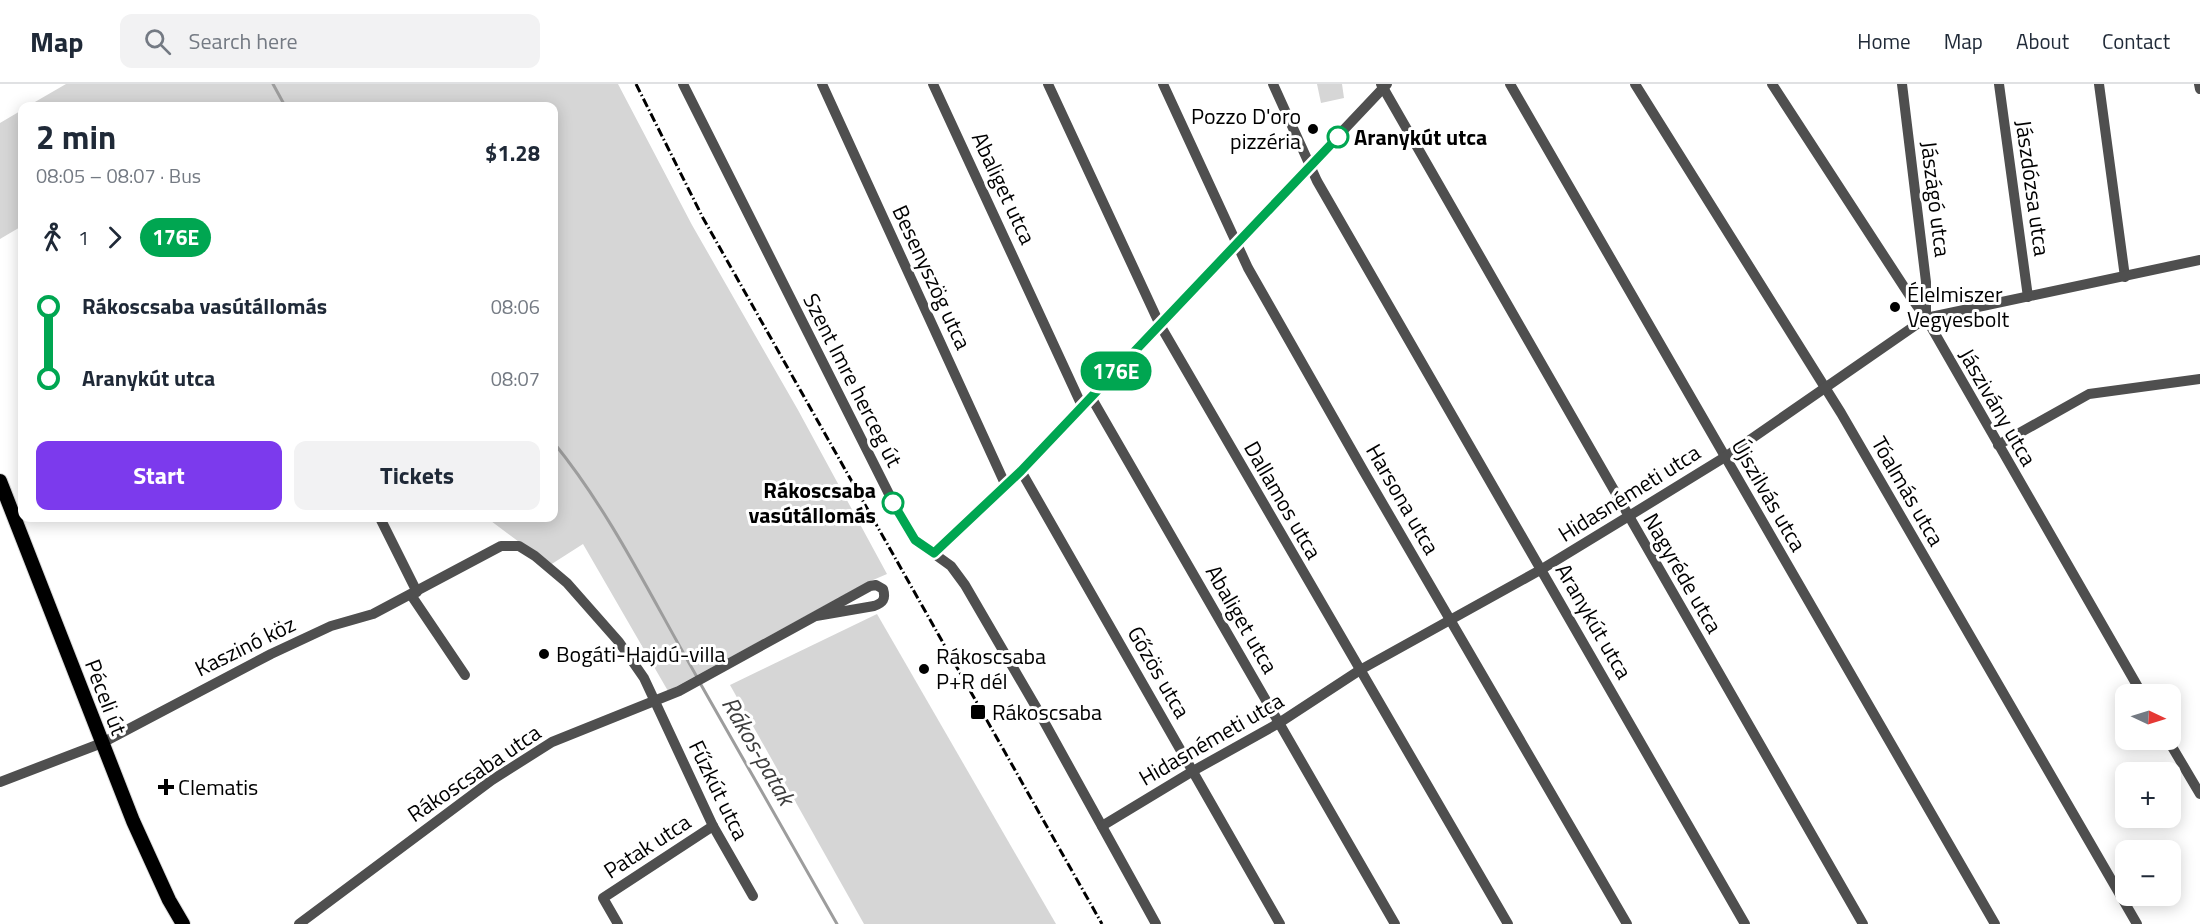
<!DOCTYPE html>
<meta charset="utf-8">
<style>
:root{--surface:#fff;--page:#f2f2f3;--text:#1f2937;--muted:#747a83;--line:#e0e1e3;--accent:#7c3aed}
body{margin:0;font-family:"Titillium Web",sans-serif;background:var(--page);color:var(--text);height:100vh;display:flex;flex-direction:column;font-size:22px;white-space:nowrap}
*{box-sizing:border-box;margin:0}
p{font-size:20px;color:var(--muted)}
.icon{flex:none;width:33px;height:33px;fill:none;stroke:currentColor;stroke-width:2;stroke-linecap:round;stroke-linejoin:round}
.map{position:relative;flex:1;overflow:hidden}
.panel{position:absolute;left:18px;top:18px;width:540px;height:420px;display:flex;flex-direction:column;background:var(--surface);border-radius:12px;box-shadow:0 3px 15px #0003}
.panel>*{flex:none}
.badge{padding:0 12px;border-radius:20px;font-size:21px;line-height:39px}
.needle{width:39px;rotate:94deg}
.buttons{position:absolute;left:2115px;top:600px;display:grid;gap:12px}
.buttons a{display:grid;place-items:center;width:66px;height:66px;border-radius:12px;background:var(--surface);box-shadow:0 3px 15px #0003;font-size:30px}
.map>.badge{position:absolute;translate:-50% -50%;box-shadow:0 0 0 3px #fff}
.legs{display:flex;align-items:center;gap:9px;height:66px;padding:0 18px;font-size:20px}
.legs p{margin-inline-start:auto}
.summary{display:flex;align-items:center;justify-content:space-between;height:102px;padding:0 18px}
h1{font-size:33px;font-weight:700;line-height:45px}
.action{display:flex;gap:12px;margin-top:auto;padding:12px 18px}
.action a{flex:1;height:69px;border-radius:12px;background:var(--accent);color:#fff;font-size:24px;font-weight:700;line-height:69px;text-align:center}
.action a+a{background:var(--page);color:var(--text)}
ul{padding:0 18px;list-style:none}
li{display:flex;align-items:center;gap:21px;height:72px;font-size:22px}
li i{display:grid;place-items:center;width:9px;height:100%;margin:0 8px;background:currentColor}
li i::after{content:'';width:15px;height:15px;margin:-8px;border:4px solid;border-radius:50%;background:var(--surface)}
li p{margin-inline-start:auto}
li:first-child i{background:linear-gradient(#0000 50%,currentColor 0)}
li:last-child i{background:linear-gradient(currentColor 50%,#0000 0)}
header{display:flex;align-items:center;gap:36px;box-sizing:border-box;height:84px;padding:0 30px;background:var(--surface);border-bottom:2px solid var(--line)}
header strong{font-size:28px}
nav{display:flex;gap:33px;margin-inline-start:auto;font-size:21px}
.search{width:420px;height:54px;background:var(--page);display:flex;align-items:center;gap:15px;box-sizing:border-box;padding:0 21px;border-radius:12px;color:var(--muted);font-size:22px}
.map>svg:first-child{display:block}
.green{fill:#d6d6d6}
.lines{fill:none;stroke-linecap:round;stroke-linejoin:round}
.stream{stroke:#9d9d9d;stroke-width:3}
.major-casing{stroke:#dbdbdb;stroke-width:16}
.minor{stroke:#4f4f4f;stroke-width:10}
.major{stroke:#000;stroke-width:14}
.rail{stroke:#000;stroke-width:3;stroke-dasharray:9 3 1.5 3;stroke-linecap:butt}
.line-1-casing{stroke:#fff;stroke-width:14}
.line-1{stroke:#00a651;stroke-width:9}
.poi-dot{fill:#000;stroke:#fff;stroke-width:2}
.stop-1-dot{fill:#fff;stroke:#00a651;stroke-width:3}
.labels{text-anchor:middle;stroke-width:6;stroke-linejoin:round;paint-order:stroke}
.poi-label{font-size:22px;fill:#000;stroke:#fff;text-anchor:start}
.stop-label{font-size:22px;font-weight:bold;fill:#000;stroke:#fff;text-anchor:start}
.street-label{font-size:22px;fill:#000;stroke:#fff}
.water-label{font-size:24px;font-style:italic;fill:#3e3e3e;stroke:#fff}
</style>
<header>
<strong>Map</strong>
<div class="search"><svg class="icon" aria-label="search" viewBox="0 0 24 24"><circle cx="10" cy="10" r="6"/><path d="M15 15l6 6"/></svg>Search here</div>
<nav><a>Home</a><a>Map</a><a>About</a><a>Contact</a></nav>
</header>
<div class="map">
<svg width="2200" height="840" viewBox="0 0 2200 840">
<rect width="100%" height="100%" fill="#fff"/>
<g class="green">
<polygon points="66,0 618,0 692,141 798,326 887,490 866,499 668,607 583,460 547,483 534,469 487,434 554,434 554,22 28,22"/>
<polygon points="1317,0 1342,0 1344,14 1321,19"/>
<polygon points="22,26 22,142 0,155 0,39"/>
<polygon points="877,530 1056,840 864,840 730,601"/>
</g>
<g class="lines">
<g class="stream">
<polyline points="273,0 285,22"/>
<path d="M 554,359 C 611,429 652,515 697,593"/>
<polyline points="700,599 837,840"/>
</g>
<g class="major-casing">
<polyline id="major" points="0,397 133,737 169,816 183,840"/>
</g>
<g class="minor">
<polyline points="683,0 894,420 915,456 951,482 965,501 1036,623 1156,840"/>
<polyline points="822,0 1006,402"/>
<polyline points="933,0 1082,322"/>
<polyline points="1048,0 1160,241 1508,840"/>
<polyline points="1163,0 1248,184 1363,386 1627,840"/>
<polyline points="1273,0 1317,97 1745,840"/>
<polyline points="1381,0 1863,840"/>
<polyline points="1510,0 1995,840"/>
<polyline points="1635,0 1841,329 2137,840"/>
<polyline points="1772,0 1910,212 1926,234 2142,610"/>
<polyline points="1902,0 1926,198 1926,234"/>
<polyline points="1999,0 2028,213"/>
<polyline points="2099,0 2125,193"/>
<polyline points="2199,0 2200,5"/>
<polyline points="1091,313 1395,840"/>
<polyline points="1998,361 2089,310 2200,295"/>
<polyline points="1021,387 1280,840"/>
<polyline points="380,434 417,508"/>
<polyline points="934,469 1021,387 1387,0"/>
<polyline points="411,511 465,591"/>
<polyline points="2168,656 2200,710"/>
<polyline points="0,698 102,659 271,570 331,542 373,530 501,462 519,462 535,472 567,499 619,558 644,594 713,742 753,812"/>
<polyline points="1102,742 1193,687 1279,639 1360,586 1542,485 1629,432 1725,373 1926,234 2200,176"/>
<path d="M 299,840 L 492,696 L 552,658 L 679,607 L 870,502 L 876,501 L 883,505 C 886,515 883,519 874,522 L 816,532"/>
<polyline points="618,840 603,814 713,742"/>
</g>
<use href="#major" class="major"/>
<polyline class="rail" points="636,0 703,134 1102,840"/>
</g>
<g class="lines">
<g class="line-1-casing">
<polyline id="line-1" points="893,419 915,456 934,469 1021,387 1338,53"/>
</g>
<use href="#line-1" class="line-1"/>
</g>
<g class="poi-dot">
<circle cx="1313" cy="45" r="6"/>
<circle cx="1895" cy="223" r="6"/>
<circle cx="544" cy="570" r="6"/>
<circle cx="924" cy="585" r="6"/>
<rect x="970" y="620" width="16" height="16" rx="3"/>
<path d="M163 694h6v6h6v6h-6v6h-6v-6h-6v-6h6z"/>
</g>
<g class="stop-1-dot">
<circle cx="1338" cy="53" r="10"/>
<circle cx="893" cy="419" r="10"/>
</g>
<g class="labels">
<g class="poi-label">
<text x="1301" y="40" text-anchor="end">Pozzo D'oro<tspan x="1301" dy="25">pizzéria</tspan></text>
<text x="1907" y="218">Élelmiszer<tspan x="1907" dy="25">Vegyesbolt</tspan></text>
<text x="556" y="578">Bogáti-Hajdú-villa</text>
<text x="936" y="580">Rákoscsaba<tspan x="936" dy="25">P+R dél</tspan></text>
<text x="992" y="636">Rákoscsaba</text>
<text x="178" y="711">Clematis</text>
</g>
<g class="stop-label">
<text x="1354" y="61">Aranykút utca</text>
<text x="876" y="414" text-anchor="end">Rákoscsaba<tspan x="876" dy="25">vasútállomás</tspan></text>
</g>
<g class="street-label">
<text transform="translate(1004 104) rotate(65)" y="8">Abaliget utca</text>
<text transform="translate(2033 104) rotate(82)" y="8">Jászdózsa utca</text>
<text transform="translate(1936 115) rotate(83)" y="8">Jászágó utca</text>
<text transform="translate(932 193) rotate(65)" y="8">Besenyszög utca</text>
<text transform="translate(853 296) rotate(63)" y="8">Szent Imre herceg út</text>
<text transform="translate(1998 323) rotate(60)" y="8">Jászivány utca</text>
<text transform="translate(1908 407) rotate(60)" y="8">Tóalmás utca</text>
<text transform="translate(1629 409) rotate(-32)" y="8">Hidasnémeti utca</text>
<text transform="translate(1769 411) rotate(60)" y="8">Újszilvás utca</text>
<text transform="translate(1403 415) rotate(60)" y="8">Harsona utca</text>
<text transform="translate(1283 416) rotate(60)" y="8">Dallamos utca</text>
<text transform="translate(1683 489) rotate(60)" y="8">Nagyréde utca</text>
<text transform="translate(1242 535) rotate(60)" y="8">Abaliget utca</text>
<text transform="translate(1594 537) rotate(60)" y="8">Aranykút utca</text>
<text transform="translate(245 562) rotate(-26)" y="8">Kaszinó köz</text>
<text transform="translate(1159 588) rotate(60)" y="8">Gőzös utca</text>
<text transform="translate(106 613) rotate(69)" y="8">Péceli út</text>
<text transform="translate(1211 655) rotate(-30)" y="8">Hidasnémeti utca</text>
<text transform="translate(474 689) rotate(-34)" y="8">Rákoscsaba utca</text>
<text transform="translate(719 706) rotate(64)" y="8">Fűzkút utca</text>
<text transform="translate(647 762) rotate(-33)" y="8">Patak utca</text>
</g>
<g class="water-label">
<text transform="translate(758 667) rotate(60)" y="8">Rákos-patak</text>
</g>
</g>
</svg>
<div class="buttons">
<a><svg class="needle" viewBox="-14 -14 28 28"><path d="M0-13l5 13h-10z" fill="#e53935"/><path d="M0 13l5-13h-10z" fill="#747a83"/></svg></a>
<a>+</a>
<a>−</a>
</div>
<b class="badge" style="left:1116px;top:287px;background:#00a651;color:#fff">176E</b>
<section class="panel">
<div class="summary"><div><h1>2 min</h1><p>08:05 – 08:07 · Bus</p></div><b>$1.28</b></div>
<div class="legs"><svg class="icon" aria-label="walk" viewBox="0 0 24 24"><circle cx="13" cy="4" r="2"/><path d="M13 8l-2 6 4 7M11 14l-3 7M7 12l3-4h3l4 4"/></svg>1<svg class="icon" aria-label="forward" viewBox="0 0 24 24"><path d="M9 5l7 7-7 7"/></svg><b class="badge" style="background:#00a651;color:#fff">176E</b></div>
<ul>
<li><i style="color:#00a651"></i><b>Rákoscsaba vasútállomás</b><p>08:06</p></li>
<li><i style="color:#00a651"></i><b>Aranykút utca</b><p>08:07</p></li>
</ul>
<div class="action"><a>Start</a><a>Tickets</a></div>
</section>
</div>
